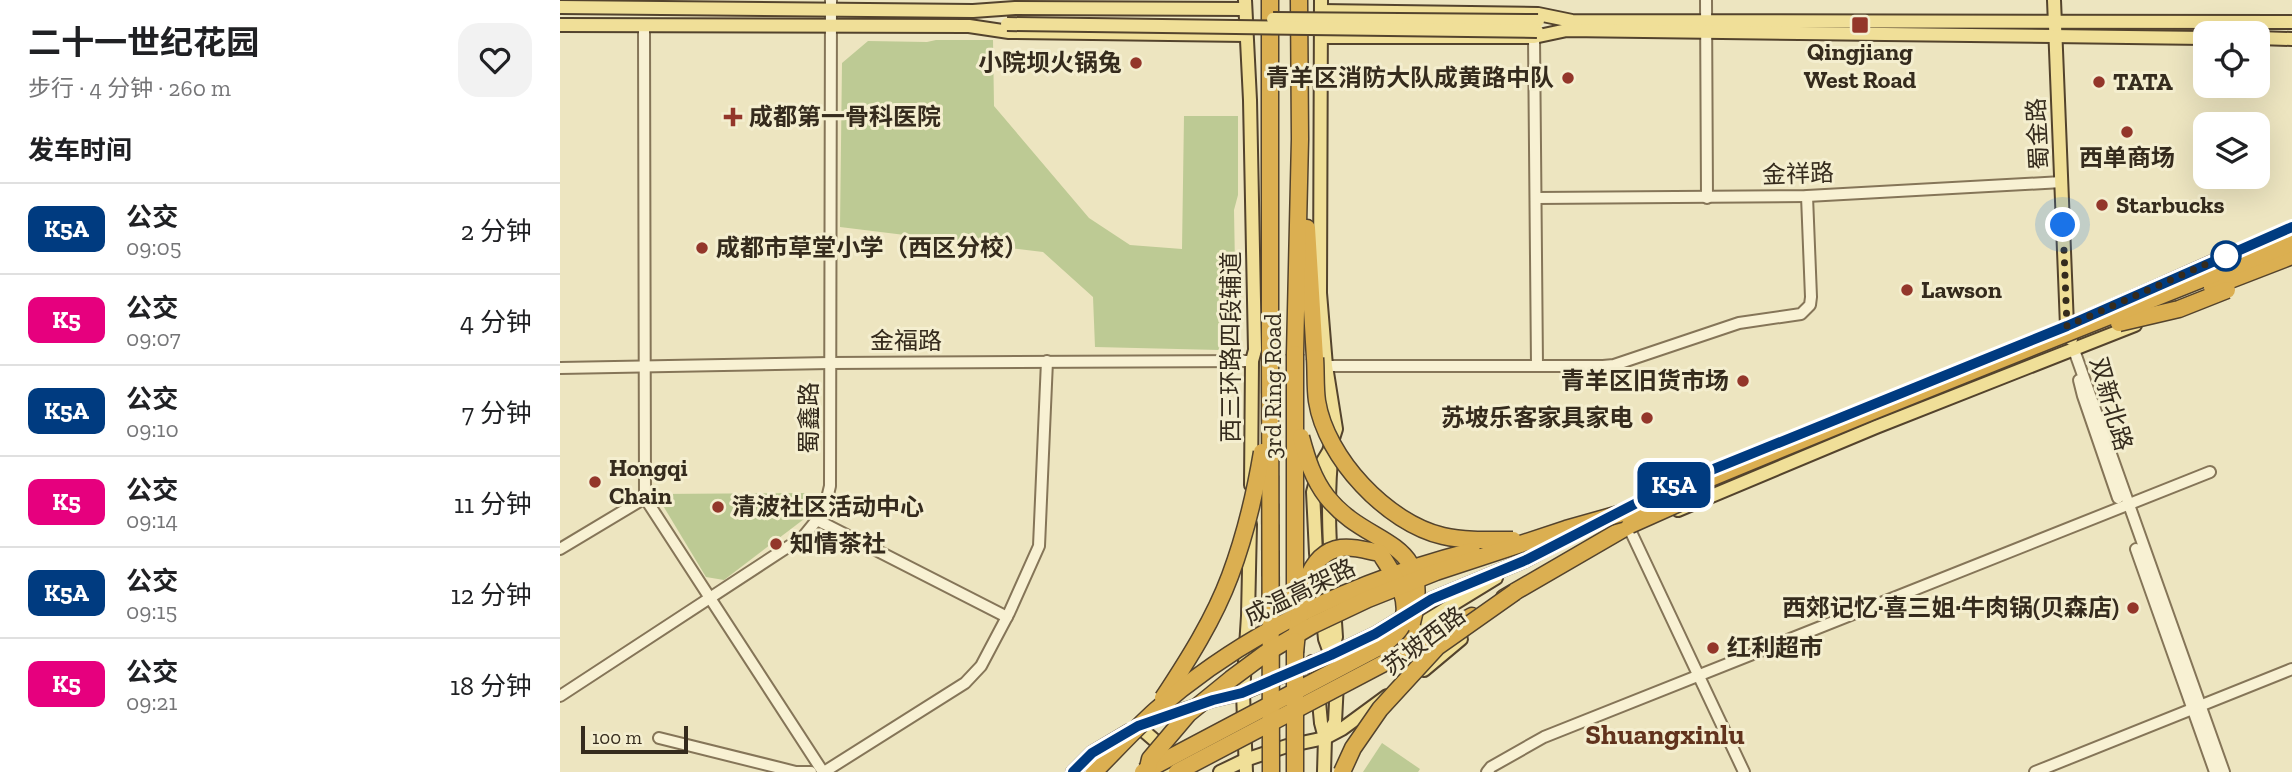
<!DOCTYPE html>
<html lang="zh">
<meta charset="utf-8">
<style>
:root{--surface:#fff;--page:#f2f2f2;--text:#202124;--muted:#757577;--line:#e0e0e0}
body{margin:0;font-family:"Zilla Slab","Noto Sans SC",serif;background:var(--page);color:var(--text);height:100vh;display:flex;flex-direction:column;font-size:26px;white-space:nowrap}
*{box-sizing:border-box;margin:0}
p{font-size:23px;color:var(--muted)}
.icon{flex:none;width:38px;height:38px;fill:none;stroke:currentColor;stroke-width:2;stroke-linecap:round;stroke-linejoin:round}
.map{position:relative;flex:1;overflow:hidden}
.details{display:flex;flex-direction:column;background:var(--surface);width:560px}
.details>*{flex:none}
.badge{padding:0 14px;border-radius:10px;font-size:24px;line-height:46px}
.tools{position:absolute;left:1633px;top:21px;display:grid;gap:14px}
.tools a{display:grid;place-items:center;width:77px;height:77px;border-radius:14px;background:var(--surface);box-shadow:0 7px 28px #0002;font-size:35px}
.scale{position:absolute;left:21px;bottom:18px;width:107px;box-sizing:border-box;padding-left:7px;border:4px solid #352b1d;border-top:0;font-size:19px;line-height:24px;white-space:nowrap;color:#352b1d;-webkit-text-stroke:5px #f4eecf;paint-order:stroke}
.you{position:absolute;width:35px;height:35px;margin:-18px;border:5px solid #fff;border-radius:50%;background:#1a73e8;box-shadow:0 0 0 10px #1a73e833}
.map>.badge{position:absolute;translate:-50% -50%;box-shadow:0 0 0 4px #fff}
h2{padding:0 28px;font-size:26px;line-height:63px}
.round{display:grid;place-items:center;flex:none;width:74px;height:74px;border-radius:21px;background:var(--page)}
.summary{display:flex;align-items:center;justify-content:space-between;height:119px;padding:0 28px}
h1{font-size:33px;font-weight:700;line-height:52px}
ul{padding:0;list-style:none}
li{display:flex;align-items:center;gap:21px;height:91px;padding:0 28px;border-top:2px solid var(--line)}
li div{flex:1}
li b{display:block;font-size:26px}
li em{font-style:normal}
li .badge{min-width:77px;font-weight:700;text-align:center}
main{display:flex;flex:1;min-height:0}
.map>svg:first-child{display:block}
.green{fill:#bdca94}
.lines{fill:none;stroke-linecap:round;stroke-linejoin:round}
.minor-casing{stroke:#857558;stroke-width:14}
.major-casing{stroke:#53432d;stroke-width:16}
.highway-casing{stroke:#53432d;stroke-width:19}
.minor{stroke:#f8f1d3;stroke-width:10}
.major{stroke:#f0df98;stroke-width:12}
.highway{stroke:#dbaf51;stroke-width:16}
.major-bridge-casing{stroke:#53432d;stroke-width:16;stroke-linecap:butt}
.highway-bridge-casing{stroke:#53432d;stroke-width:19;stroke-linecap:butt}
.major-bridge{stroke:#f0df98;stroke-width:12}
.highway-bridge{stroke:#dbaf51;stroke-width:16}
.line-casing{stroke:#fff;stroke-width:16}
.line{stroke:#003b80;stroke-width:10}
.walk{stroke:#352b1d;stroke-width:7;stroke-dasharray:0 12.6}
.poi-dot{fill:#93362a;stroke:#f4eecf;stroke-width:2.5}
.stop-dot{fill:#fff;stroke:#003b80;stroke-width:3.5}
.labels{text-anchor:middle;stroke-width:6;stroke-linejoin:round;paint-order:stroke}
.poi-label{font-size:24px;font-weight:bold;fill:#352b1d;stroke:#f4eecf;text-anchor:start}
.street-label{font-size:24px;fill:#352b1d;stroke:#f4eecf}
.quarter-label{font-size:28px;font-weight:bold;fill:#61331d;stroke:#f4eecf}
</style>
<main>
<section class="details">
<div class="summary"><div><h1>二十一世纪花园</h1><p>步行 · 4 分钟 · 260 m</p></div><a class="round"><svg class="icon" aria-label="heart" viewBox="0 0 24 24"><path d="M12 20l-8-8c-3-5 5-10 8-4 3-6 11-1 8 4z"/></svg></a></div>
<h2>发车时间</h2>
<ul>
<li><span class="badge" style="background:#003b80;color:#fff">K5A</span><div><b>公交</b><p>09:05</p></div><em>2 分钟</em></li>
<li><span class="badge" style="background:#e6007e;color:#fff">K5</span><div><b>公交</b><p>09:07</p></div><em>4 分钟</em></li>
<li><span class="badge" style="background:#003b80;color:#fff">K5A</span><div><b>公交</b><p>09:10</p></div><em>7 分钟</em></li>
<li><span class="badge" style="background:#e6007e;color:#fff">K5</span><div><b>公交</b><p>09:14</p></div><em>11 分钟</em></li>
<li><span class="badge" style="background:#003b80;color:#fff">K5A</span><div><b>公交</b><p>09:15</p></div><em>12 分钟</em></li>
<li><span class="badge" style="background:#e6007e;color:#fff">K5</span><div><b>公交</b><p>09:21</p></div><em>18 分钟</em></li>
</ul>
</section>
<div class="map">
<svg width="1732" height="772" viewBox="0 0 1732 772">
<rect width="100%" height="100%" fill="#ede5c0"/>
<g class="green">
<polygon points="376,40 433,40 434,106 529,218 570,245 622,249 624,116 678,116 678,195 674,210 675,266 668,277 667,344 659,350 535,347 533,297 483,252 280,227 282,63 308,41 367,42"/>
<polygon points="255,493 254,507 248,516 164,580 146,577 96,494"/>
<polygon points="822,743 860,769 858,772 803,772"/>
</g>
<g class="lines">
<g class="minor-casing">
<g id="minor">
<polyline points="1146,0 1147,198"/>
<polyline points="84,27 85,498 263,772"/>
<polyline points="974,37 977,366"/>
<polyline points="976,198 1247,196 1502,182"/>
<polyline points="1514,350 1664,772"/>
<polyline points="766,366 1043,366 1054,365 1179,323 1241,314 1250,305 1251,297 1247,196"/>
<polyline points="0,368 270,363 692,361"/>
<polyline points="1519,380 1523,396 1558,498"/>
<polyline points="257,520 447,617"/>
<polyline points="1070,530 1184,772"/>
<polyline points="0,549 85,498"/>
<polyline points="1576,549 1655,772"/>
<polyline points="0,696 243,537 264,511 270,486 271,0"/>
<polyline points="99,738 236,772 251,772"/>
<polyline points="264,772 405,683 421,666 449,613 479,546 487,361"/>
<polyline points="927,772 931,767 984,737 1650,472"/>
<polyline points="1475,772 1732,669"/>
</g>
</g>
<g class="major-casing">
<g id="major">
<polyline points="685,0 690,100 695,350 692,361 691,485"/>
<polyline points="761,0 760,293 766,366 776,429 769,451 760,466 753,492 756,553 765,639 773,661"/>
<polyline points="1494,0 1507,326 1511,339"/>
<polyline points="0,7 413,11 455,8 685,9"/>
<polyline points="761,11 978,14 1012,21 1732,22"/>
<polyline points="0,25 409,26 449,32 686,35"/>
<polyline points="761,37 974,37 1007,30 1645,38"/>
<polyline points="1698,38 1732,39"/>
<polyline points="1522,320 1652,262"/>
<polyline points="1118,510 1316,427 1575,325"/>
<path d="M 771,655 L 776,637 C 772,574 765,512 772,450"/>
<path d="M 871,661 C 847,661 844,646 856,627 L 936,578"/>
<polyline points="752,662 756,669 761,723 765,738 764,772"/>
<polyline points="864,670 901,639"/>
<polyline points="585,723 653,700 683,693 771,655 815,634 872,599 966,560 1024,529"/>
<polyline points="578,726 606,750 612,765 608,772"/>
<polyline points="767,735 775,722 777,682"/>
<polyline points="513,772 532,753 569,731"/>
<polyline points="660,772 685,760 727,746 765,738 782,729 827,696"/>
<polyline points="686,772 683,693 688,616 690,524"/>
</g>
</g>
<g class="highway-casing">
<g id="highway">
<polyline points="710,0 710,353"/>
<polyline points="747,228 755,358"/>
<polyline points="1647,269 1732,233"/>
<polyline points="735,354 740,139 739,0"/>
<polyline points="944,598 1070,525"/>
<polyline points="868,640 912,616"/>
<polyline points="820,664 847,636 852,623"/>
</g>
</g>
<use href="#minor" class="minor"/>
<use href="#major" class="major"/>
<use href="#highway" class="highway"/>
<g class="major-bridge-casing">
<g id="major-bridge">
<polyline points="713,19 978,21"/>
<polyline points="447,24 977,31"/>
</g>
</g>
<g class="highway-bridge-casing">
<g id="highway-bridge">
<polyline points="1652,287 1732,256"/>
<polyline points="1559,323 1619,309 1667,290"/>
<polyline points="710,353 711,772"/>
<polyline points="735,354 735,598"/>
<path d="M 755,358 C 756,372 755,387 757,401 C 766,458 827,523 883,536 C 906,541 930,540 953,540"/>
<path d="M 741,437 C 747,459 753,479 767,497 C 809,550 875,535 852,623"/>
<polyline points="1070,525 1126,500"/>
<path d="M 603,698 C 628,660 654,619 670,576 C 685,536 695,494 702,452"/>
<path d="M 534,772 C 554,752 574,730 595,711 C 686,631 795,581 912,551"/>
<path d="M 583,772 L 825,644 C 830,639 838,633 841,627 C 853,599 834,576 820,553 C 808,551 794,546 781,548 C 739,554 739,619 735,652"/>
<polyline points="587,772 590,759 628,714 671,679 706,653 753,625 808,599 876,572 1006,529 1073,510 1313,411 1732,243"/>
<polyline points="617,772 868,640"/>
<polyline points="735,772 735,641"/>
<polyline points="782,772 793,748 820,709 877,647 955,592"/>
</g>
</g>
<use href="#major-bridge" class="major-bridge"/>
<use href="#highway-bridge" class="highway-bridge"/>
</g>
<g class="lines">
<g class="line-casing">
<polyline id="line" points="513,772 532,753 578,726 653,700 682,693 771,655 815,634 872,599 966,560 1102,490 1507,326 1732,227"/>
</g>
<use href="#line" class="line"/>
<polyline class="walk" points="1503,225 1507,326 1669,254 1666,256"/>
</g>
<g class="poi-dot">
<rect x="1291" y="16" width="18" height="18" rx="3.5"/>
<circle cx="576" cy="63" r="7"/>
<circle cx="1008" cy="78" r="7"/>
<circle cx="1539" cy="82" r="7"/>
<path d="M169.5 106.5h7v7h7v7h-7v7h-7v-7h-7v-7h7z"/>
<circle cx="1567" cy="132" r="7"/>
<circle cx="1542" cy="205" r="7"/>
<circle cx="142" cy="248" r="7"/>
<circle cx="1347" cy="290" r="7"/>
<circle cx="1183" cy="381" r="7"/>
<circle cx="1087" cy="418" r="7"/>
<circle cx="35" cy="482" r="7"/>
<circle cx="158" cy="507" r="7"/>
<circle cx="216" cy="544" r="7"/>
<circle cx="1573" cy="608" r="7"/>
<circle cx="1153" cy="648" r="7"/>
</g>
<circle class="stop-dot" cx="1666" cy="256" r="14"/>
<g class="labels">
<g class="poi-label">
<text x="1300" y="60" text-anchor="middle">Qingjiang<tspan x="1300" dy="28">West Road</tspan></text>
<text x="562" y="71" text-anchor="end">小院坝火锅兔</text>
<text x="994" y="86" text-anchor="end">青羊区消防大队成黄路中队</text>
<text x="1553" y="90">TATA</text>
<text x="189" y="125">成都第一骨科医院</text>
<text x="1567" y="166" text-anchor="middle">西单商场</text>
<text x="1556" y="213">Starbucks</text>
<text x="156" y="256">成都市草堂小学（西区分校）</text>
<text x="1361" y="298">Lawson</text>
<text x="1169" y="389" text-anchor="end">青羊区旧货市场</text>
<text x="1073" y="426" text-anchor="end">苏坡乐客家具家电</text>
<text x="49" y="476">Hongqi<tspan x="49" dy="28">Chain</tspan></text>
<text x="172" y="515">清波社区活动中心</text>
<text x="230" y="552">知情茶社</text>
<text x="1559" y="616" text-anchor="end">西郊记忆·喜三姐·牛肉锅(贝森店)</text>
<text x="1167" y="656">红利超市</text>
</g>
<g class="street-label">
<text transform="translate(1478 134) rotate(-93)" y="8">蜀金路</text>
<text transform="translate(1238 174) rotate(-2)" y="8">金祥路</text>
<text x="346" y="349">金福路</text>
<text transform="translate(671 347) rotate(-90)" y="8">西三环路四段辅道</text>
<text transform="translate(713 386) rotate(-90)" y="8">3rd Ring Road</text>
<text transform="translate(1551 404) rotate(74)" y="8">双新北路</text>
<text transform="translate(249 418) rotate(-90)" y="8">蜀鑫路</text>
<text transform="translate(740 592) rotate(-26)" y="8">成温高架路</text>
<text transform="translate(864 641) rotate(-37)" y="8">苏坡西路</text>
</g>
<g class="quarter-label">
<text x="1105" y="744">Shuangxinlu</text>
</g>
</g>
</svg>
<div class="tools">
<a><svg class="icon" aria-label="locate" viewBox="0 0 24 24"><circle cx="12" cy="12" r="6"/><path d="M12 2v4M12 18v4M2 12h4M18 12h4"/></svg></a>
<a><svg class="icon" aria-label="layers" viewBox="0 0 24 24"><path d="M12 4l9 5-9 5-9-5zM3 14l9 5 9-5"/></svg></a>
</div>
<div class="scale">100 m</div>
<div class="you" style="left:1503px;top:225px"></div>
<b class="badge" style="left:1114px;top:485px;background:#003b80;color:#fff">K5A</b>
</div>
</main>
